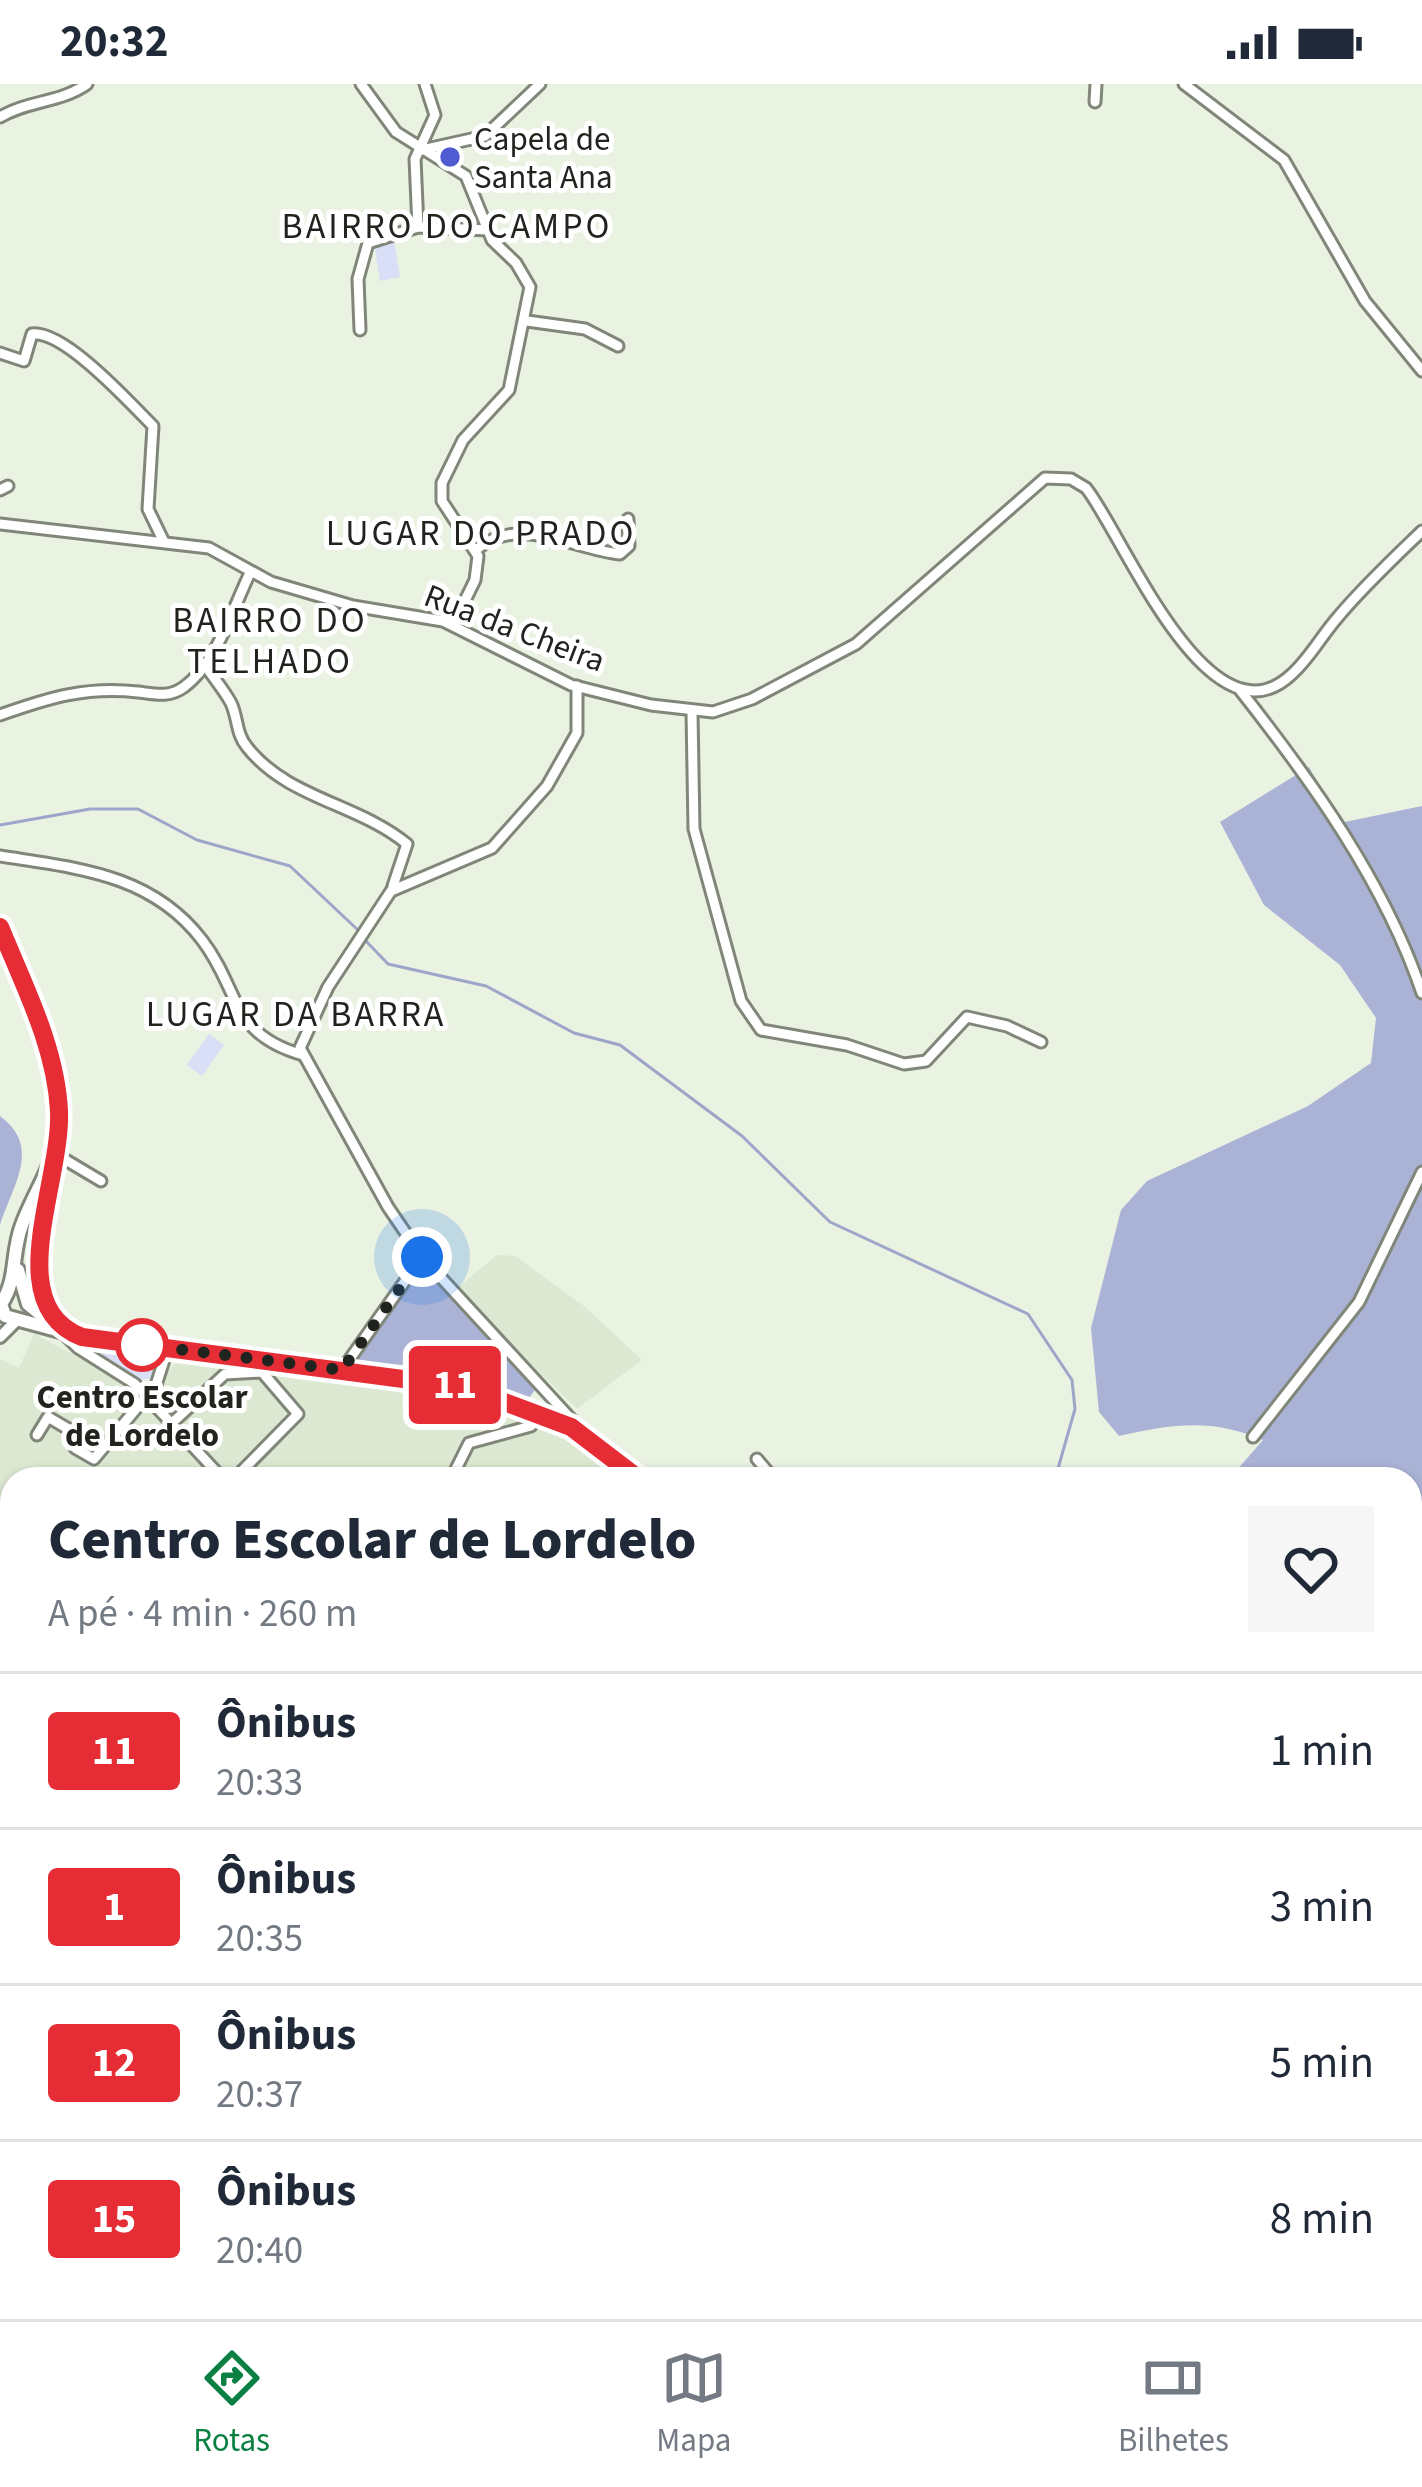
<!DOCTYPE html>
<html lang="pt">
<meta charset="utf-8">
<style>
:root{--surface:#fff;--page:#f6f6f7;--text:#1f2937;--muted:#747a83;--line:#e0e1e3;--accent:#0b8043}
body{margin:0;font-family:"Source Sans 3",sans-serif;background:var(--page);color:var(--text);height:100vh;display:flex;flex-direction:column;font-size:45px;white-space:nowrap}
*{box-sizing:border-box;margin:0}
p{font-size:39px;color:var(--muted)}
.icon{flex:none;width:66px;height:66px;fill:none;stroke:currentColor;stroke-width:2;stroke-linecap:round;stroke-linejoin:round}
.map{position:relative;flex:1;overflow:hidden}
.panel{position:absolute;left:0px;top:1383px;width:1422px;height:852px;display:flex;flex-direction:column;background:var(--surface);border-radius:36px 36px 0 0;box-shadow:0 3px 9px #0004}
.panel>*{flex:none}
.badge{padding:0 24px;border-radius:9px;font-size:42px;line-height:78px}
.you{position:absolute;width:60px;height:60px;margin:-30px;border:9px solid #fff;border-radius:50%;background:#1a73e8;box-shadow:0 0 0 18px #1a73e833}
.map>.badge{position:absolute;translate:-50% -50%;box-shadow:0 0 0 6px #fff}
.round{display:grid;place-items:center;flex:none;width:126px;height:126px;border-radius:0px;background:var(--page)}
.summary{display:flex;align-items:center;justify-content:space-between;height:204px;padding:0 48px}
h1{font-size:57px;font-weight:800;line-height:90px}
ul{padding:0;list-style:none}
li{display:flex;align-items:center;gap:36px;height:156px;padding:0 48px;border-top:3px solid var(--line)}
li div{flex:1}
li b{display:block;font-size:45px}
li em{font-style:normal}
li .badge{min-width:132px;font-weight:700;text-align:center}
.status{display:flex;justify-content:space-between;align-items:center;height:84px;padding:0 60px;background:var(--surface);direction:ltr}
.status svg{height:33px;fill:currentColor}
.tab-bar{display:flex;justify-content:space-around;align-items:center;height:168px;border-top:3px solid var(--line);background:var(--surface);font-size:33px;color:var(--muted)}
.tab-bar a{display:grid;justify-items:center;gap:6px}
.tab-bar .active{color:var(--accent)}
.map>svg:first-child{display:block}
.built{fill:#dce8d1}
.green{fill:#d9dff6}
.forest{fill:#aab3d6}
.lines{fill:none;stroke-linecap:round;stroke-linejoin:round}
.stream{stroke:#9da5c9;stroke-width:3}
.river{stroke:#9da5c9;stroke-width:16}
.minor-casing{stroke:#808779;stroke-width:15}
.tertiary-casing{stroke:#808779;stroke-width:16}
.secondary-casing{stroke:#808779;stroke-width:18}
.minor{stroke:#fff;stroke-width:9}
.tertiary{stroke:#fff;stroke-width:10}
.secondary{stroke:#fff;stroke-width:12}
.line-casing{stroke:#fff;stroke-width:27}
.line{stroke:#e62c34;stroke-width:18}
.walk{stroke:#21241e;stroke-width:12;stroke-dasharray:0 21.6}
.poi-dot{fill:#4f5cd1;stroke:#fff;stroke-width:4.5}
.stop-dot{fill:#fff;stroke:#e62c34;stroke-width:6}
.labels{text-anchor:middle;stroke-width:10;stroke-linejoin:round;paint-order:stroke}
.poi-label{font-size:33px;fill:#21241e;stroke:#fff;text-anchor:start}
.street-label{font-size:33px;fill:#21241e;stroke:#fff}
.stop-label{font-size:33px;font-weight:bold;fill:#21241e;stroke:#fff}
.neighbourhood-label{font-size:36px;letter-spacing:3px;fill:#21241e;stroke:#fff}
</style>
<div class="status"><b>20:32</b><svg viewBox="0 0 49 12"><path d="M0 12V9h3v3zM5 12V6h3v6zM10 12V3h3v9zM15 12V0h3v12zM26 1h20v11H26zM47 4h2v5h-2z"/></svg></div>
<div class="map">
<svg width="1422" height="2235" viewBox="0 0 1422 2235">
<rect width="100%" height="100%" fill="#eaf2e2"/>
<g class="built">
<polygon points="497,1171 515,1172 584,1222 642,1276 577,1325 455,1206"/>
<polygon points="34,1250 133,1302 141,1325 173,1281 188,1273 447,1303 530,1330 627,1395 12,1395 12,1496 7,1501 0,1497 0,1275 19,1284"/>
</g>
<g class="green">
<polygon points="394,155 400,193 380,197 374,158"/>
<polygon points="209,950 224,961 202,992 187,981"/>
<polygon points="103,1260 151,1267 156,1281 151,1294 140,1296 99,1272"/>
</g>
<g class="forest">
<path d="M 1309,683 L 1340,739 L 1422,722 L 1422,2039 L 1410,2048 L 1410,1395 L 1229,1395 L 1263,1356 C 1212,1334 1172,1340 1119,1352 L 1099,1328 L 1091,1244 L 1121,1126 L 1147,1097 L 1308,1022 L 1371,979 L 1376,934 L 1340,881 L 1264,821 L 1220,738 Z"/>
<path d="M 0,1032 C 42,1063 13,1101 0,1141 Z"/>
<polygon points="423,1180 537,1303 529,1314 456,1292 353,1279"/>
<polygon points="1410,2124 1422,2136 1422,2235 1384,2235 1381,2223 1410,2223"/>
</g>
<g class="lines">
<g class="stream">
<polyline points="0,741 90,725 138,725 197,756 290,782 360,848"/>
<polyline points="365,856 388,880 486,902 574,949 620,961 742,1052 830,1138 1028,1230 1072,1296 1075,1325 1055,1395"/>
</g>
<g class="river">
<polyline points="1410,1644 1422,1636"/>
<polyline points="1410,2168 1422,2179"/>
</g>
<g class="minor-casing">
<g id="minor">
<polyline points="361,0 396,48 466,92 492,156 516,179 530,203 509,306 463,356 442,399 442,417 478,472 475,496 453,541"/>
<polyline points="1184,0 1284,76 1365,217 1422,287"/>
<polyline points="1095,18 1096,0"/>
<path d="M 0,33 C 29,16 60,19 87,0"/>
<polyline points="422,66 485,52 540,0"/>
<polyline points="418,143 415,75 435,31 425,0"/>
<polyline points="527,237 585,245 618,262"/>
<polyline points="360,246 358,195 368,159 418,143 488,146"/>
<path d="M 0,269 L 24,277 L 32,250 C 64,246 129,318 153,342 L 148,425 L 164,458"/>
<polyline points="0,406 8,402"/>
<path d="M 0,440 L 209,464 L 271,498 L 353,522 L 443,537 L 571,601 L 651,621 L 713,628 L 752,615 L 856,560 L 1045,394 L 1071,395 L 1086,404 C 1122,448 1209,669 1292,590 C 1310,574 1322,551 1338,533 C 1364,502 1393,475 1422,447"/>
<path d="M 477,465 C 520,430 572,465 620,470 L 629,462 L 628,435"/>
<path d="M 204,580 C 213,593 224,606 231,619 C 238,634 236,650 247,663 C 288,715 357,719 407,760 L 393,802"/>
<polyline points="577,602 577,649 547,702 492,764 391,807 328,903 300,964 388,1123 422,1173 584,1349"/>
<path d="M 1240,606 C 1311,696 1385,799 1422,909"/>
<polyline points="692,628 694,745 741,917 761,946 847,961 904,980 926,977 967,933 1007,942 1041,958"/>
<path d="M 0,631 C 48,614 86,602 138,608 C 155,610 169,614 184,603 C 216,580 233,524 250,489"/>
<path d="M 0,772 C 75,784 151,789 202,856 C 241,907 229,950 303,971"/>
<polyline points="54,1069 101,1097"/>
<polyline points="60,1246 78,1264 135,1300 223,1395"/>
<polyline points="342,1286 422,1173"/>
<polyline points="172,1339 225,1290 262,1288 298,1330 234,1395"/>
<polyline points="37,1351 48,1333 82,1353"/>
<polyline points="1253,1353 1359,1218 1422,1088"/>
<polyline points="101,1364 82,1353 75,1364 94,1375 156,1301 168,1264"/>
<polyline points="757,1375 774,1395"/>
<polyline points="451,1395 469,1359 531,1342"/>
<polyline points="0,1502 12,1510"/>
<polyline points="462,2223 466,2235"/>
<polyline points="915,2223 924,2235"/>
<polyline points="932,2223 935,2235"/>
<polyline points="982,2223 986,2235"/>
</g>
</g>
<g class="tertiary-casing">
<g id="tertiary">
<polyline points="0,1253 17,1236"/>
<polyline points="0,2198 12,2211"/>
<polyline points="22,2223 31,2235"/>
<polyline points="1034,2223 1038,2235"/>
</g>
</g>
<g class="secondary-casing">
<g id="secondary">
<path d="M 0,844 C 26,906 72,986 57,1056 C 51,1086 32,1113 22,1141 C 11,1169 18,1195 1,1220 L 5,1232 L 86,1254 L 464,1303 L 571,1343 L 639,1395"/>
<polyline points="18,1186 28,1220 50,1238"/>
<polyline points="1410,2112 1422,2124"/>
</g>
</g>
<use href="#minor" class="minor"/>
<use href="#tertiary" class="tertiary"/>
<use href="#secondary" class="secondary"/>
</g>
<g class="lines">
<g class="line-casing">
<path id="line" d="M 0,843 C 24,902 56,963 59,1027 C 62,1099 0,1221 82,1253 L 464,1303 L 571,1343 L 639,1395"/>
</g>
<use href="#line" class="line"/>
<polyline class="walk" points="142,1261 130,1259 342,1286 422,1173"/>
</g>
<circle class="poi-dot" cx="450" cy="73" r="12"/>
<circle class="stop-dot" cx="142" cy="1261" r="24"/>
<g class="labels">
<g class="poi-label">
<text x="474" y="66">Capela de<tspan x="474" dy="38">Santa Ana</tspan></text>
</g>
<g class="street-label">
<text transform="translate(515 543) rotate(21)" y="12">Rua da Cheira</text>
</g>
<g class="stop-label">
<text x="142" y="1324">Centro Escolar<tspan x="142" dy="38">de Lordelo</tspan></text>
</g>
<g class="neighbourhood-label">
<text x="447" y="154">BAIRRO DO CAMPO</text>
<text x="481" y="461">LUGAR DO PRADO</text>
<text x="270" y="548">BAIRRO DO<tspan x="270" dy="41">TELHADO</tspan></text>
<text x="296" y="942">LUGAR DA BARRA</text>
</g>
</g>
</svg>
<div class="you" style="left:422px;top:1173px"></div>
<b class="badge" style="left:455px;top:1301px;background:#e62c34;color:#fff">11</b>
<section class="panel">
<div class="summary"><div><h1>Centro Escolar de Lordelo</h1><p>A pé · 4 min · 260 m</p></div><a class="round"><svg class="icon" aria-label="heart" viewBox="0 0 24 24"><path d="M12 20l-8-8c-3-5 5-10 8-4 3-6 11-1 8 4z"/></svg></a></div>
<ul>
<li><span class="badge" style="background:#e62c34;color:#fff">11</span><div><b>Ônibus</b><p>20:33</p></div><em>1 min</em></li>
<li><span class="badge" style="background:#e62c34;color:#fff">1</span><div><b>Ônibus</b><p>20:35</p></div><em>3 min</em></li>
<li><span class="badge" style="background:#e62c34;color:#fff">12</span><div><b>Ônibus</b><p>20:37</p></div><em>5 min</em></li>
<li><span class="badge" style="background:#e62c34;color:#fff">15</span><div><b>Ônibus</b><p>20:40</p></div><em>8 min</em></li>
</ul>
</section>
</div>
<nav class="tab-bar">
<a class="active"><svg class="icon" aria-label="directions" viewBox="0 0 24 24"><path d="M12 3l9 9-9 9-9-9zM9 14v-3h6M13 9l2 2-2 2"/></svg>Rotas</a>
<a><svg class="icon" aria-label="map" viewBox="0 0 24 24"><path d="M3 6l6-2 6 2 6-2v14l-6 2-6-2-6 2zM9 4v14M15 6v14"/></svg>Mapa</a>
<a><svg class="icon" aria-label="tickets" viewBox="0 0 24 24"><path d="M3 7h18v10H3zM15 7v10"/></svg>Bilhetes</a>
</nav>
